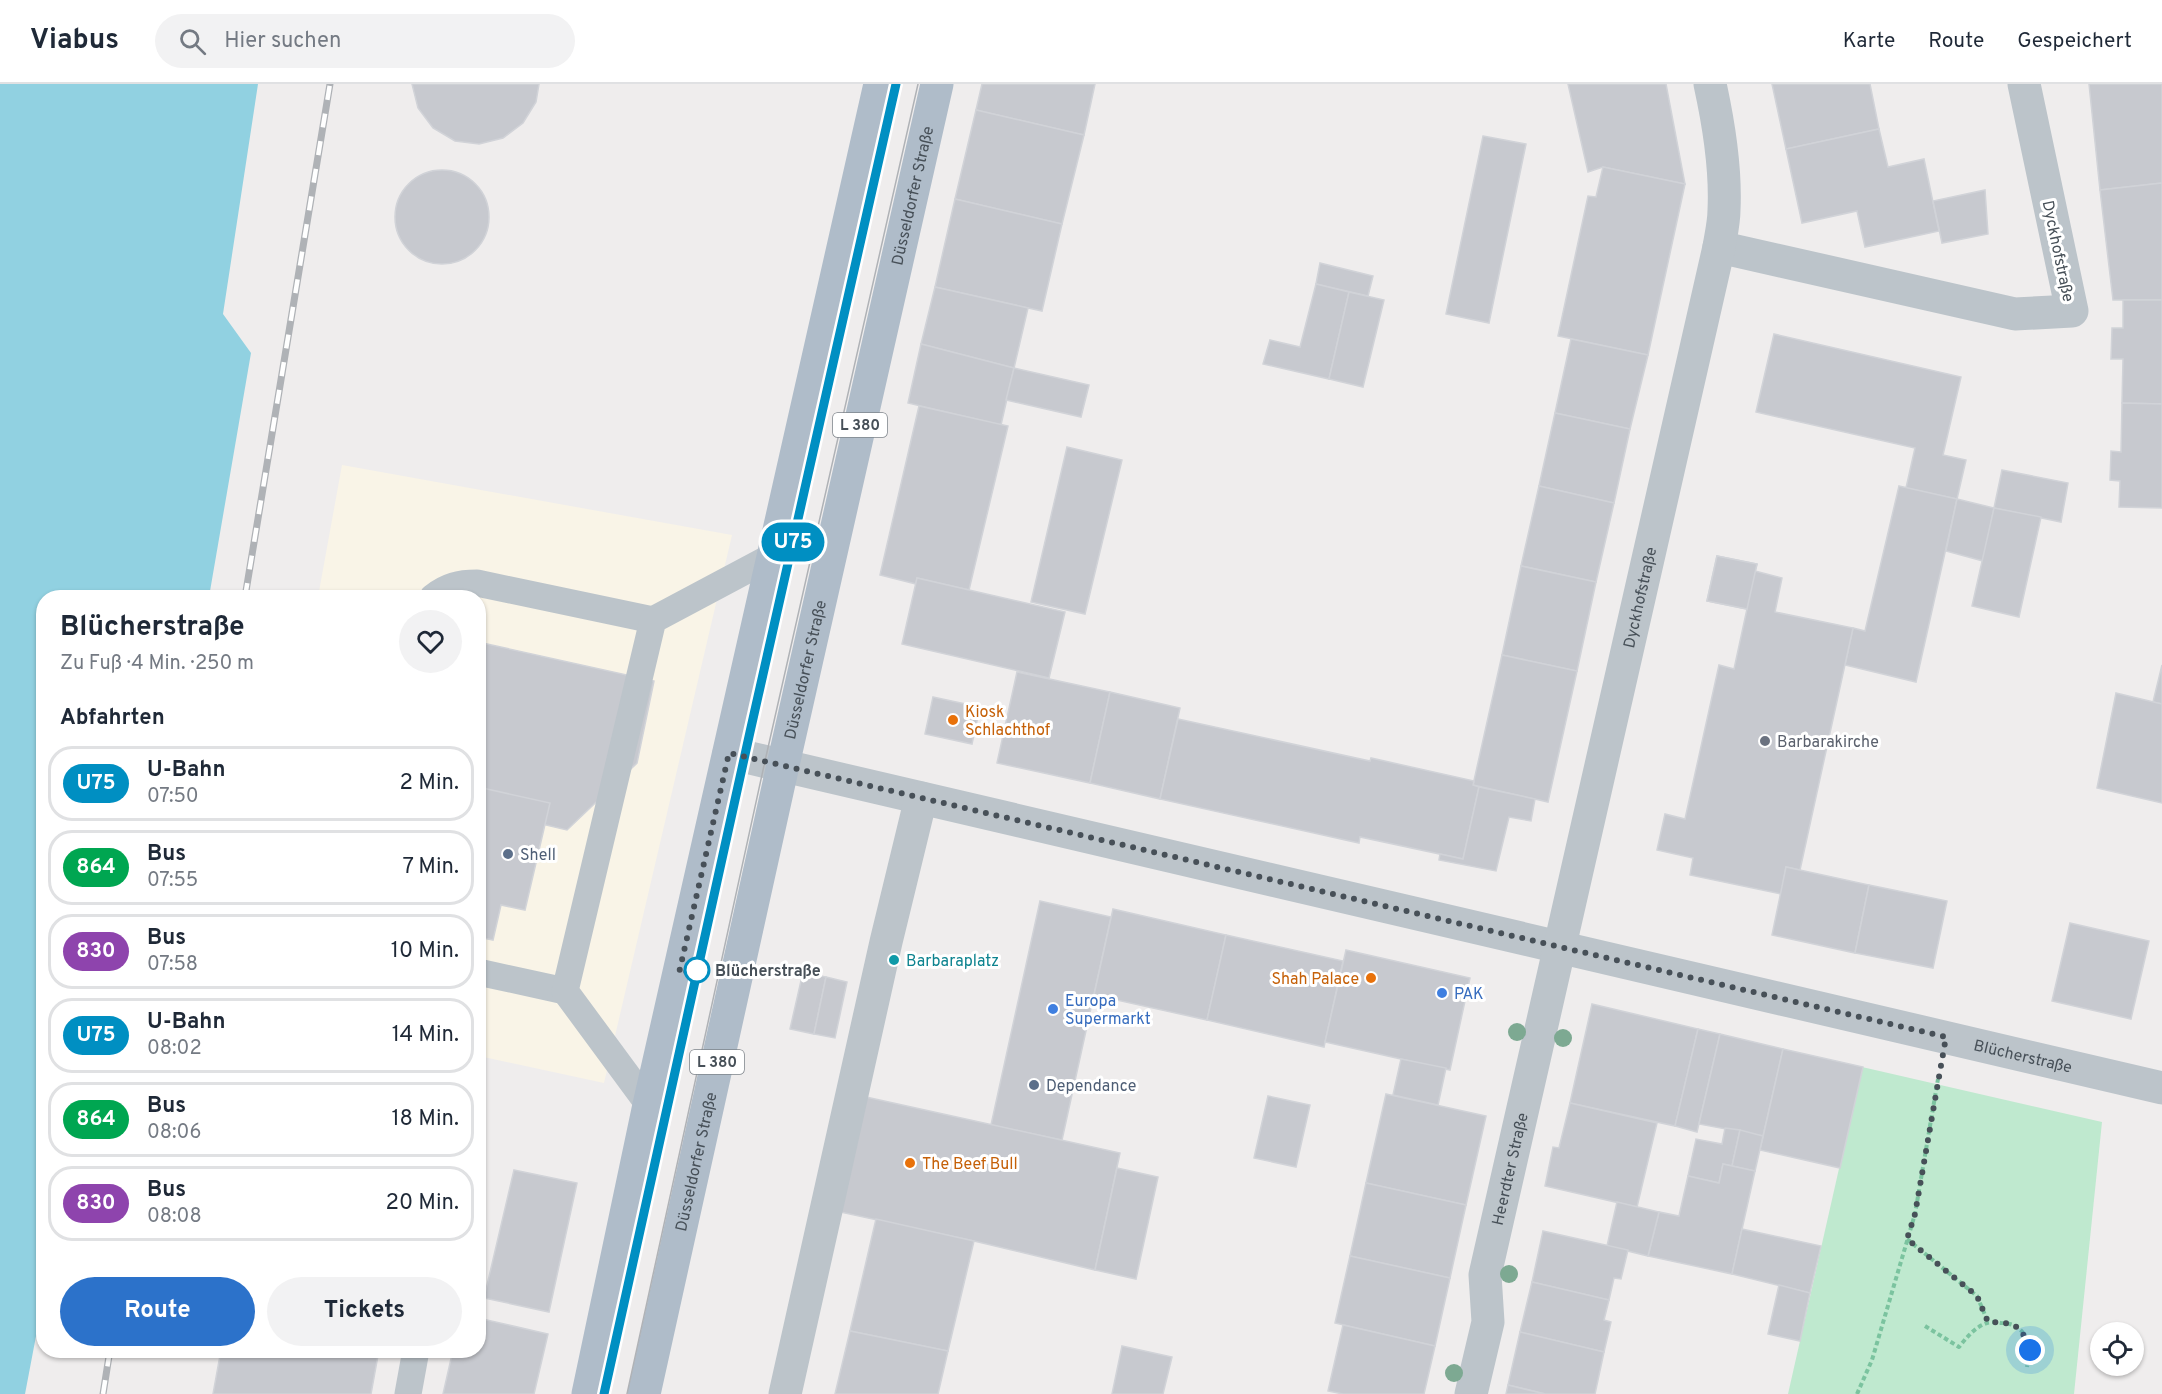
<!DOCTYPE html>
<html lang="de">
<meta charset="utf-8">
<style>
:root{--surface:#fff;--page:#f2f2f3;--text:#1f2937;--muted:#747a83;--line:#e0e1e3;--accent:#2c72ca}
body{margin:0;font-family:Overpass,sans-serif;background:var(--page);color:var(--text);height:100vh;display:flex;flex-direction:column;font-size:22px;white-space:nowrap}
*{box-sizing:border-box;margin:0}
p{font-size:20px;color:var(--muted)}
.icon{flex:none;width:33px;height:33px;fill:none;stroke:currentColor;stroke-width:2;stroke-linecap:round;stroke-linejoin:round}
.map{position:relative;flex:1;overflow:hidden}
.side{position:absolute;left:36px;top:506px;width:450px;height:768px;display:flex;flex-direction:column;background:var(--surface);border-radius:24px;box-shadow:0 2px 4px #0004}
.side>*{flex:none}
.badge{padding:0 12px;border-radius:20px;font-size:21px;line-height:39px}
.tools{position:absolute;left:2090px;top:1238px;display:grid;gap:12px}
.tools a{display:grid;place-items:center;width:54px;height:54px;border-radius:50%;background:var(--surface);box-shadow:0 2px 4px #0004;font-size:30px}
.you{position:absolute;width:30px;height:30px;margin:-15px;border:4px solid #fff;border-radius:50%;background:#1a73e8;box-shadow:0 0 0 9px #1a73e833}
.map>.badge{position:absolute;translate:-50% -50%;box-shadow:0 0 0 3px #fff}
h2{padding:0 24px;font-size:22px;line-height:54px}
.round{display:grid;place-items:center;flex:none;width:63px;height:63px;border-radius:32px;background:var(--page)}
.head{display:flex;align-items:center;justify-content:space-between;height:102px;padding:0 24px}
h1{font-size:28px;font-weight:700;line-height:45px}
.button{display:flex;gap:12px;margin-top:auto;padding:12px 24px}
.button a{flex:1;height:69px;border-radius:36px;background:var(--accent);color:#fff;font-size:24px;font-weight:700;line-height:69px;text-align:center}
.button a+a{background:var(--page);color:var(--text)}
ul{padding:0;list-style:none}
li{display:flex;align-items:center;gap:18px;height:75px;margin:0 12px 9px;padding:0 12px;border:3px solid var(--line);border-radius:24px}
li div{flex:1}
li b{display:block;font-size:22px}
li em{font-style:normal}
li .badge{min-width:66px;font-weight:700;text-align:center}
header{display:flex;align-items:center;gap:36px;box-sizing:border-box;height:84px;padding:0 30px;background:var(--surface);border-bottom:2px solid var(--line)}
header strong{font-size:28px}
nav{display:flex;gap:33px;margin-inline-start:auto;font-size:21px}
.search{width:420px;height:54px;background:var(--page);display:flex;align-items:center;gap:15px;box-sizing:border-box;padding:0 21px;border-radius:33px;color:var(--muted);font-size:22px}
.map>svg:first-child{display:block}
.commercial{fill:#f9f4e7}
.green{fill:#bfe9cf}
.water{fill:#91d1e1}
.building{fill:#c7c9cf;stroke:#d1d3d8;stroke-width:1.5}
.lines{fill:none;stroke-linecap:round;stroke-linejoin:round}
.path{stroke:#7bc39f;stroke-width:4;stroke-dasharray:4.5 3;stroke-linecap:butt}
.lane{stroke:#bcc4ca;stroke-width:27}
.street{stroke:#bcc4ca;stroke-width:33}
.primary{stroke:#afbcc9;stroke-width:33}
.tram{stroke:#afb2b6;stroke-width:1.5}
.rail-casing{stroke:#afb2b6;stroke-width:7}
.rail{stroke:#fff;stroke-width:4.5;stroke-dasharray:14;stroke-linecap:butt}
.tree{fill:#7da992}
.line-casing{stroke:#fff;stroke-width:14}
.line{stroke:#008fc2;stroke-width:9}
.walk{stroke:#475058;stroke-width:6;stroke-dasharray:0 10.8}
.food-dot{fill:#e8710a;stroke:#fff;stroke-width:2}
.worship-dot{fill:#6b7280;stroke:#fff;stroke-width:2}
.service-dot{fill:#5c6f8a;stroke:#fff;stroke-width:2}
.culture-dot{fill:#0f9aa8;stroke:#fff;stroke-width:2}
.stop-dot{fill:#fff;stroke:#008fc2;stroke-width:3}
.shop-dot{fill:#3f7fe0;stroke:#fff;stroke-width:2}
.labels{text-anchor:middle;stroke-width:6;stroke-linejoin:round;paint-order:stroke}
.shield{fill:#fff;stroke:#7e848a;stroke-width:1.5}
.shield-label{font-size:15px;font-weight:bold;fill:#475058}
.street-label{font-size:16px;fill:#475058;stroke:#fff}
.food-label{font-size:16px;fill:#c56008;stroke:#fff;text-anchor:start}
.worship-label{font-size:16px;fill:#5b616d;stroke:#fff;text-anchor:start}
.service-label{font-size:16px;fill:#4e5e75;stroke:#fff;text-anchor:start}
.culture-label{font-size:16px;fill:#0d838f;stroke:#fff;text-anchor:start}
.stop-label{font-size:16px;font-weight:bold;fill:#475058;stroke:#fff;text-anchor:start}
.shop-label{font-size:16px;fill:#366cbe;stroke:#fff;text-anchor:start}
</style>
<header>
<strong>Viabus</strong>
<div class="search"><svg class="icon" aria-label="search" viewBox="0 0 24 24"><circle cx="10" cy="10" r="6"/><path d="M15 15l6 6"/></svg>Hier suchen</div>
<nav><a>Karte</a><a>Route</a><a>Gespeichert</a></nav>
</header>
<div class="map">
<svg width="2162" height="1310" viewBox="0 0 2162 1310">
<rect width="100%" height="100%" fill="#efeded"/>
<polygon class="commercial" points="342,381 732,451 604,999 479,972 478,513 318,513"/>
<polygon class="green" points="1862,983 2102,1038 2074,1310 1788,1310"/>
<polygon class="water" points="0,0 258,0 223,230 251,269 209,513 44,513 44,1210 25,1310 0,1310"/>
<g class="building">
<polygon points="412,0 539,0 536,18 523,39 503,54 479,60 455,57 433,44 418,24"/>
<polygon points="982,0 1095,0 1084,51 976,26"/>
<polygon points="1568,0 1666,0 1685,100 1603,83 1588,88"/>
<polygon points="1772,0 1870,0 1879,45 1786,65"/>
<polygon points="2089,0 2162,0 2162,99 2100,106"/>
<polygon points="976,26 1084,51 1062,140 955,115"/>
<polygon points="1879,45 1888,83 1924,75 1939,147 1865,163 1857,127 1802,139 1786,65"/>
<polygon points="1483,52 1526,60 1489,239 1446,230"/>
<polygon points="1603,83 1685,100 1648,271 1558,252 1588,112 1596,113"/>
<circle cx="442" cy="133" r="47"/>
<polygon points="2162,99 2162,216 2113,216 2100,106"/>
<polygon points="1985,106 1988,150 1942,159 1933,117"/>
<polygon points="955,115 1062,140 1042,227 935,203"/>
<polygon points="1320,179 1373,192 1368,212 1316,200"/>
<polygon points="1316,200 1349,208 1329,295 1263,280 1270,256 1300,263"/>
<polygon points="935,203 1028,224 1014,284 921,260"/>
<polygon points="1349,208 1384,216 1363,303 1329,295"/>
<polygon points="2123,216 2162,216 2162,320 2122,319 2123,275 2111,275 2112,244 2123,244"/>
<polygon points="1774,250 1961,293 1943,371 1966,376 1957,415 1906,404 1915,364 1756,328"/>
<polygon points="1571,255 1648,271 1630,345 1555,329"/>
<polygon points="921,260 1014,284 1001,341 908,319"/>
<polygon points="1014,284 1089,301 1081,333 1006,316"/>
<polygon points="2122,319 2162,320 2162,424 2119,423 2120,397 2110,396 2111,367 2121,368"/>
<polygon points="919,322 1008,342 969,506 917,494 916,500 880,491"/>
<polygon points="1555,329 1630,345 1614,419 1539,402"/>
<polygon points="1067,363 1122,376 1085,530 1031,518"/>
<polygon points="2002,386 2068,399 2061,438 1994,424"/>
<polygon points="1539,402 1614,419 1596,498 1521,482"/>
<polygon points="1899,402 1957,415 1916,598 1845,581 1853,544 1865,547"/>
<polygon points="1957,415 1994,424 1983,477 1946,467"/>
<polygon points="1994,424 2041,433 2019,533 1972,522"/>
<polygon points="1717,472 1757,480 1755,487 1782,494 1775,528 1853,544 1800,786 1786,783 1781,810 1690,791 1693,774 1657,766 1665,730 1685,735 1719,581 1734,585 1747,525 1707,517"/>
<polygon points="1717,472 1757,480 1747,525 1707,517"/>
<polygon points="1521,482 1596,498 1577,587 1502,571"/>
<polygon points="917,494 1065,528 1049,594 902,560"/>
<polygon points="478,558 654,597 637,679 567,746 478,725"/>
<polygon points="1502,571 1577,587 1548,718 1473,701"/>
<polygon points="2162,581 2162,620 2153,618"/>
<polygon points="1017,588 1110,608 1090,699 997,679"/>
<polygon points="1110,608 1180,624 1160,715 1090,699"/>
<polygon points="2116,609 2162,620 2162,719 2097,704"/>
<polygon points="933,613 980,623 972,660 925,650"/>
<polygon points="1178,635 1370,677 1371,674 1474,697 1473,701 1479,703 1463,775 1360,753 1359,759 1160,715"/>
<polygon points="478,703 550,719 525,826 501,821 493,856 478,853"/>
<polygon points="1479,703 1535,715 1531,737 1509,733 1496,787 1439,776 1440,770 1463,775"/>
<polygon points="1786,783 1869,801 1855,869 1772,851"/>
<polygon points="1869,801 1947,817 1933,884 1855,869"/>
<polygon points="1040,817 1111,833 1062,1056 991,1041"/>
<polygon points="1113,825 1226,851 1207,936 1094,911"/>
<polygon points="2070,839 2149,857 2131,935 2052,917"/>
<polygon points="1226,851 1343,877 1324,963 1207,936"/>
<polygon points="1346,866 1470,894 1450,986 1325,958"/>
<polygon points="803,888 826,893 814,950 790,945"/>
<polygon points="826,893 847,898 835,954 814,950"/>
<polygon points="1592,920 1698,945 1675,1042 1570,1019"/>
<polygon points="1698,945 1720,950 1697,1048 1675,1042"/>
<polygon points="1720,950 1783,965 1763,1052 1699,1040"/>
<polygon points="1783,965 1863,983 1840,1084 1760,1066"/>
<polygon points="1401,975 1446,984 1438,1021 1393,1011"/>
<polygon points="1386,1010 1486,1032 1466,1121 1366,1099"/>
<polygon points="857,1011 1120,1069 1095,1186 974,1157 831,1126"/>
<polygon points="1268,1012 1310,1021 1296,1083 1254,1074"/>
<polygon points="1570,1019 1657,1039 1637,1123 1545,1102 1553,1063 1559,1064"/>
<polygon points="1725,1044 1740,1046 1732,1082 1723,1080 1719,1099 1688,1092 1696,1055 1722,1060"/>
<polygon points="1740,1046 1763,1052 1755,1087 1732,1082"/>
<polygon points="1723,1080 1755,1087 1732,1190 1648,1172 1659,1128 1679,1132 1688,1092 1719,1099"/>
<polygon points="1117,1084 1158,1093 1136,1195 1095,1186"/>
<polygon points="514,1086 577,1099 549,1228 484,1214"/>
<polygon points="1366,1099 1466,1121 1450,1194 1350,1172"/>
<polygon points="1617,1118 1659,1128 1648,1172 1607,1162"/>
<polygon points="876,1135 974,1157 948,1267 850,1247"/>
<polygon points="1742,1145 1821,1162 1810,1209 1732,1190"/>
<polygon points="1543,1147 1628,1166 1621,1195 1614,1194 1609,1216 1532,1198"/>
<polygon points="1350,1172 1450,1194 1435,1262 1335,1239"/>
<polygon points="1532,1198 1609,1216 1604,1236 1611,1238 1604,1268 1520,1248"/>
<polygon points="1779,1201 1810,1209 1800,1257 1768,1250"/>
<polygon points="478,1234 548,1250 534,1310 443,1310 453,1266 478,1266"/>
<polygon points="1343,1241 1435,1262 1424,1310 1343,1310 1328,1307"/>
<polygon points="850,1247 948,1267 938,1310 835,1310"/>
<polygon points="1520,1248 1604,1268 1595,1310 1545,1310 1508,1301"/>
<polygon points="1122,1262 1172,1273 1163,1310 1112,1310"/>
<polygon points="221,1266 379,1266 371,1310 213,1310"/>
<polygon points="1508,1301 1545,1310 1506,1310"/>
</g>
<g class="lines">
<g class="path">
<polyline points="1907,1155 1977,1212 1988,1238"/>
<path d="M 1925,1242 L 1959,1263 C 1967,1253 1975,1243 1987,1239 C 1991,1238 1997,1238 2001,1239 C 2027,1239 2031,1261 2027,1283"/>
<polyline points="1857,1310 1872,1276 1915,1130 1938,995"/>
</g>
<g class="lane">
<path d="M 433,513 C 447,502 459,499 477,499 L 653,536"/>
<polyline points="478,888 565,907"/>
<polyline points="649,1021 565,907 653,536 775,471"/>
<polyline points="408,1310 416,1266"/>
</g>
<g class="street">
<polyline points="1719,163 2015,230 2072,227 2024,0"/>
<path id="s1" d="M 729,669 L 2162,1004"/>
<polyline points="785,1310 886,858 921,714"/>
<path id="s2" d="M 1471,1310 L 1488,1238 L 1485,1191 L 1719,163 C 1721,151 1724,138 1724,126 C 1726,84 1719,41 1710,0"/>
</g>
<g class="primary">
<polyline points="588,1310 649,1021 880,0"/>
<path id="s3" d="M 644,1310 L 783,681 L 937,0"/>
</g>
<g class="tram">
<polyline points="604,1310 745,671 896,0"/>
<polyline points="627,1310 765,677 918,0"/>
</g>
<g class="rail-casing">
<g id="rail">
<polyline points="245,513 330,0"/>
<polyline points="103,1310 110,1266"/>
</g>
</g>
<use href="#rail" class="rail"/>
</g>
<g class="tree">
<circle cx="1517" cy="948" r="9"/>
<circle cx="1563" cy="954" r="9"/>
<circle cx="1509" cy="1190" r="9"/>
<circle cx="1454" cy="1289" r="9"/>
</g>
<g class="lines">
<g class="line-casing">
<polyline id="line" points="604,1310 750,648 896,0"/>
</g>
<use href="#line" class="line"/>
<path class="walk" d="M 697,886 L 679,889 L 729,669 L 1946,953 L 1915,1130 L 1907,1155 L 1977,1212 L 1988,1238 C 2015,1239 2021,1240 2030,1266"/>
</g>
<g class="food-dot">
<circle cx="953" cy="636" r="6"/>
<circle cx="1371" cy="894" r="6"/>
<circle cx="910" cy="1079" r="6"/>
</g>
<circle class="worship-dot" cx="1765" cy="657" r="6"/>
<g class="service-dot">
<circle cx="508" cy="770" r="6"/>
<circle cx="1034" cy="1001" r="6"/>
</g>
<circle class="culture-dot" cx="894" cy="876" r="6"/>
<circle class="stop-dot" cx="697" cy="886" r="12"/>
<g class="shop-dot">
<circle cx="1442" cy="909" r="6"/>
<circle cx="1053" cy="925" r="6"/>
</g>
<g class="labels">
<g class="shield">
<rect x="833" y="329" width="54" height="24" rx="4.5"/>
<rect x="690" y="966" width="54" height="24" rx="4.5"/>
</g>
<g class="shield-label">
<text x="860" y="346">L 380</text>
<text x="717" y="983">L 380</text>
</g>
<g class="street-label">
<text dy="6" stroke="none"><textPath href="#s3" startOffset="1228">Düsseldorfer Straße</textPath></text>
<text transform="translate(2059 167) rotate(78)" y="6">Dyckhofstraße</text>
<text dy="6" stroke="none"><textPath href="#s2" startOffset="816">Dyckhofstraße</textPath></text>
<text dy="6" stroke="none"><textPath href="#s3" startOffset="742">Düsseldorfer Straße</textPath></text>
<text dy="6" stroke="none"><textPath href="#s1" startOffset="1329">Blücherstraße</textPath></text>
<text dy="6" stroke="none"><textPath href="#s3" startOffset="238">Düsseldorfer Straße</textPath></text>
<text dy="6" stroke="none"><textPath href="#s2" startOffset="230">Heerdter Straße</textPath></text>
</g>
<g class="food-label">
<text x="965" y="633">Kiosk<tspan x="965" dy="18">Schlachthof</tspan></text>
<text x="1359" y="900" text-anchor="end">Shah Palace</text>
<text x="922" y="1085">The Beef Bull</text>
</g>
<g class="worship-label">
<text x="1777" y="663">Barbarakirche</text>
</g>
<g class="service-label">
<text x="520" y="776">Shell</text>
<text x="1046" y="1007">Dependance</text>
</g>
<g class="culture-label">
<text x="906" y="882">Barbaraplatz</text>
</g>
<g class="stop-label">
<text x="715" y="892">Blücherstraße</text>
</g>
<g class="shop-label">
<text x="1454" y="915">PAK</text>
<text x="1065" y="922">Europa<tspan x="1065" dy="18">Supermarkt</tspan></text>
</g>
</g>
</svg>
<div class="tools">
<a><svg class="icon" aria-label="locate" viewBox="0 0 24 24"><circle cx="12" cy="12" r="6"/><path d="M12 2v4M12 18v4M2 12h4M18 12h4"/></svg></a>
</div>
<div class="you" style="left:2030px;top:1266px"></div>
<b class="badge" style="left:793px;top:458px;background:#008fc2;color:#fff">U75</b>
<section class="side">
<div class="head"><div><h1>Blücherstraße</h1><p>Zu Fuß · 4 Min. · 250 m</p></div><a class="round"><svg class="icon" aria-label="heart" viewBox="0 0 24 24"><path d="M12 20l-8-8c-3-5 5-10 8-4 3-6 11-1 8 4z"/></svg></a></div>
<h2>Abfahrten</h2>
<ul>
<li><span class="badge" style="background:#008fc2;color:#fff">U75</span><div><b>U-Bahn</b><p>07:50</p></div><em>2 Min.</em></li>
<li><span class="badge" style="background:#00a651;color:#fff">864</span><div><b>Bus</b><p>07:55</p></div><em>7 Min.</em></li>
<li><span class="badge" style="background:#8e44ad;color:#fff">830</span><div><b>Bus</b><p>07:58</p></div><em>10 Min.</em></li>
<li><span class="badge" style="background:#008fc2;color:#fff">U75</span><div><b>U-Bahn</b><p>08:02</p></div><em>14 Min.</em></li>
<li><span class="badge" style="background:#00a651;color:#fff">864</span><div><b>Bus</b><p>08:06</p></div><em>18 Min.</em></li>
<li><span class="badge" style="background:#8e44ad;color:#fff">830</span><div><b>Bus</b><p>08:08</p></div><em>20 Min.</em></li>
</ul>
<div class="button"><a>Route</a><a>Tickets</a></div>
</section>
</div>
